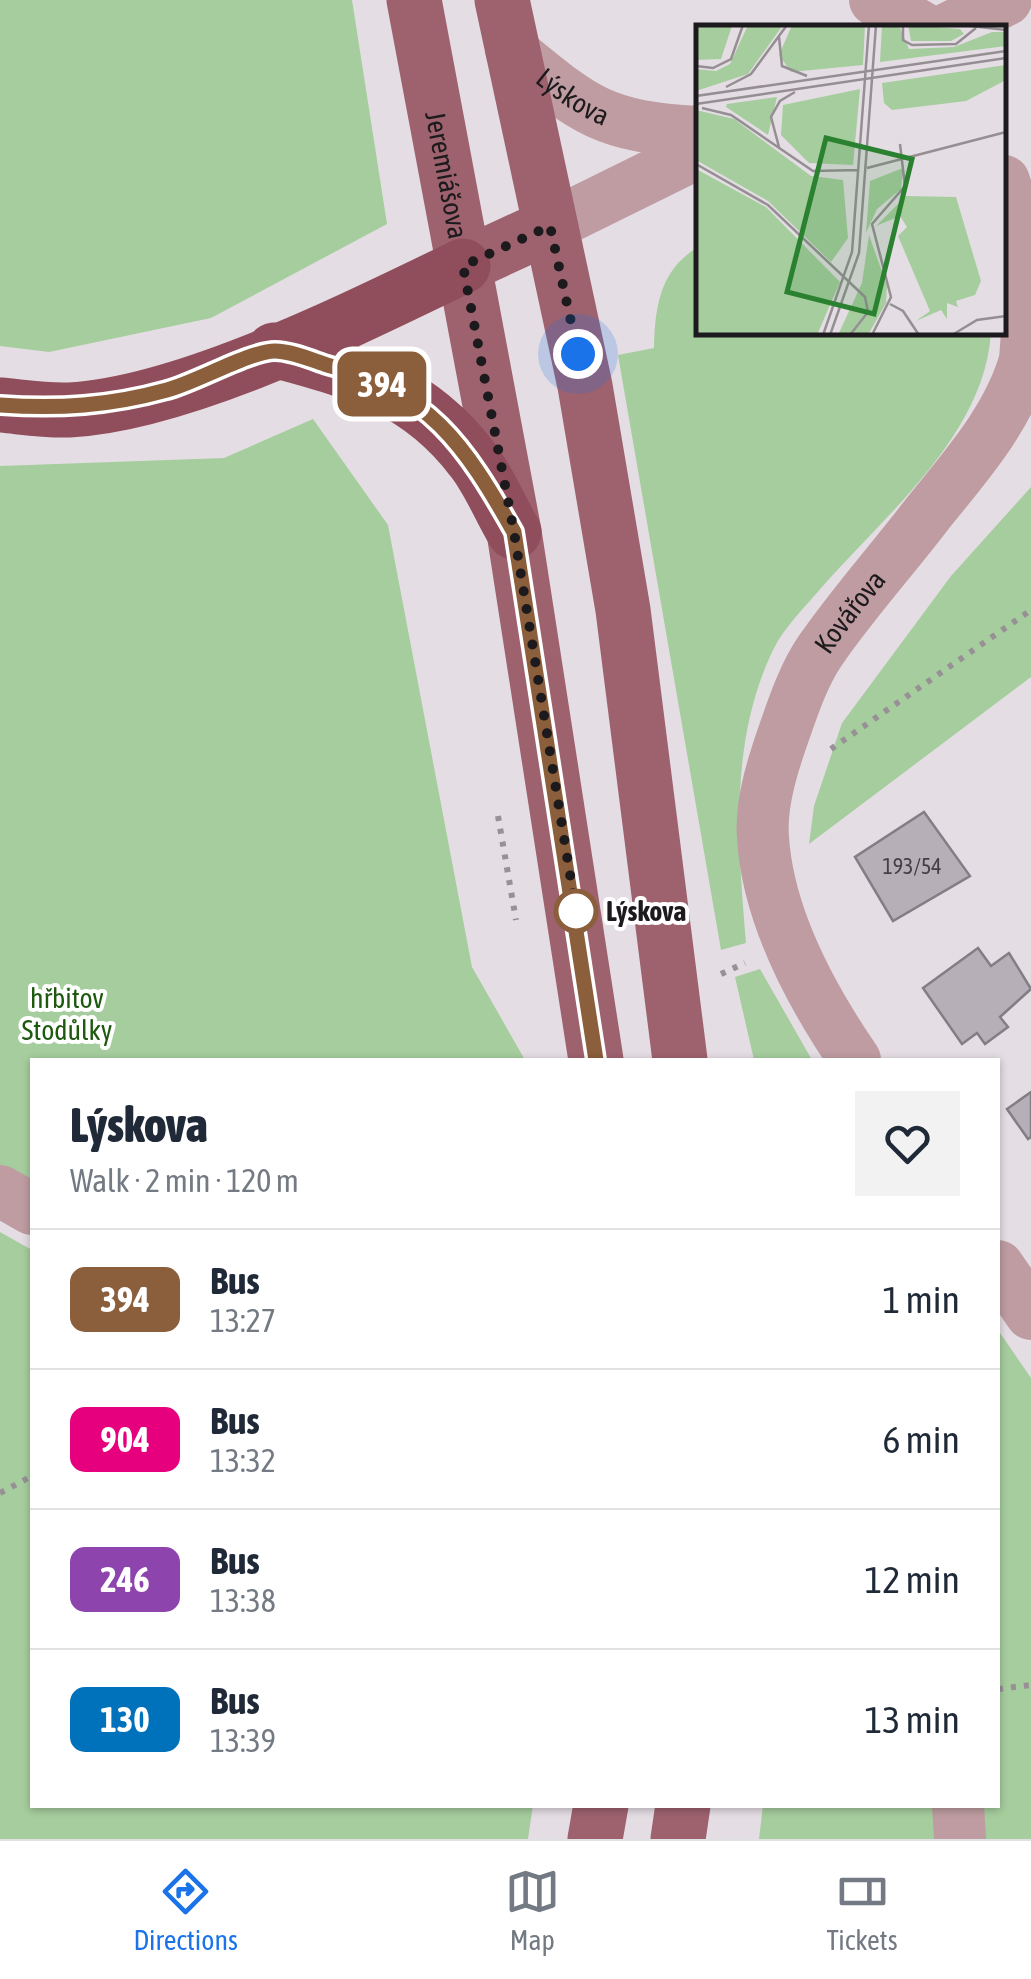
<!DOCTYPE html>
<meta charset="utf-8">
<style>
:root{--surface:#fff;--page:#f2f2f3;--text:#1f2937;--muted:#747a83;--line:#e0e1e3;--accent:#1a73e8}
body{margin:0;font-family:"Asap Condensed",sans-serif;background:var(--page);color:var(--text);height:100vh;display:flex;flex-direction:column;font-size:38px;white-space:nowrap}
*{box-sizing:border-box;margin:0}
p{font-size:32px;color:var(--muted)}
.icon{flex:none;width:55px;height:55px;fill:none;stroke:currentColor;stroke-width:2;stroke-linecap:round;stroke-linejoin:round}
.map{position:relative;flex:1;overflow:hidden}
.details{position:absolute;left:30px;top:1058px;width:970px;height:750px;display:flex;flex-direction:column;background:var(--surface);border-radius:0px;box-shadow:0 2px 8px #0004}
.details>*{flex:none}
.badge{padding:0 20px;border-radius:15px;font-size:35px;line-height:65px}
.you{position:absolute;width:50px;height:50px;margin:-25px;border:8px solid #fff;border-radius:50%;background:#1a73e8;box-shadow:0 0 0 15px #1a73e833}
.map>.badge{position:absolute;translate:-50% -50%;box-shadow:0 0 0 5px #fff}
.round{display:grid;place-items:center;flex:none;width:105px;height:105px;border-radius:0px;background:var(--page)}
.overview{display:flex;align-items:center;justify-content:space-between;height:170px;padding:0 40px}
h1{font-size:48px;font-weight:800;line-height:75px}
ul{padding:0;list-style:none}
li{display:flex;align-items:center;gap:30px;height:140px;padding:0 40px;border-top:2px solid var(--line)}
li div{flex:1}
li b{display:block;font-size:38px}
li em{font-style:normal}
li .badge{min-width:110px;font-weight:700;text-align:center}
.menu{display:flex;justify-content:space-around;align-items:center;height:140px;border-top:2px solid var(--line);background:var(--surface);font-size:28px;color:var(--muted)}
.menu a{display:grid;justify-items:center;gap:5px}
.menu .current{color:var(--accent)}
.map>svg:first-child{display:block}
.green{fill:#a6cd9e}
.building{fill:#b7afb7;stroke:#847d84;stroke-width:2.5}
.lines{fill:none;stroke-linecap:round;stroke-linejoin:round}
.path{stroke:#979196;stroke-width:6;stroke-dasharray:5 8;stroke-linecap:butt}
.minor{stroke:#be9ca1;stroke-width:52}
.major{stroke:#9d626e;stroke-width:55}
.highway{stroke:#904d5b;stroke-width:55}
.line-casing{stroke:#fff;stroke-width:22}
.line{stroke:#8b5e3c;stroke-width:15}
.walk{stroke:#1d1a1d;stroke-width:10;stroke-dasharray:0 18}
.stop-dot{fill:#fff;stroke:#8b5e3c;stroke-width:5}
.labels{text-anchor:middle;stroke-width:8;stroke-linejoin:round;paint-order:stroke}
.number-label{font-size:22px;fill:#443f44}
.street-label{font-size:28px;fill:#1d1a1d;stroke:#fff}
.stop-label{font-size:28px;font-weight:bold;fill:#1d1a1d;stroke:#fff;text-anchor:start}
.park-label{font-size:28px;fill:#1d590e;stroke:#fff}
.inset-road{fill:none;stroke:#958f94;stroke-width:2.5}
.view{fill:#2a8231;fill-opacity:0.15;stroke:#2a8231;stroke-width:5}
.inset-edge{fill:none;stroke:#1d1a1d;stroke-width:5}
</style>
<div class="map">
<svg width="1031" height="1839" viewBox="0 0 1031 1839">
<rect width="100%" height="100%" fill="#e5dde4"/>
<g class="green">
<polygon points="0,0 352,0 387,224 211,318 49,352 0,346"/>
<path d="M 698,247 L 698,332 L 991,333 C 984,435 887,513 823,586 C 805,607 784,627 772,652 C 729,744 738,845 746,943 L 721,950 L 618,355 L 654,348 C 655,306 660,270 698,247 Z"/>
<polygon points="313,419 388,525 472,967 525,1060 32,1060 32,1195 0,1179 0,466 224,458"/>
<polygon points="1031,487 1031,677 809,844 814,806 842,723 951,576"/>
<polygon points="760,969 812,1060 754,1060 735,977"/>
<polygon points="0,1232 32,1250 32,1805 533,1805 528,1839 0,1839"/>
<polygon points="998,1330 1031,1378 1031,1839 759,1839 763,1805 998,1805"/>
</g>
<g class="building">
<polygon points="924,812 970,876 893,921 855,857"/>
<polygon points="978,948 991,966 1009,953 1031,989 1000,1017 1008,1027 985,1044 977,1033 962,1044 923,988"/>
<polygon points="1031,1092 1031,1137 1028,1139 1007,1109"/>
</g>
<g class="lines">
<g class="path">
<polyline points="831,749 1031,610"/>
<polyline points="498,816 516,920"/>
<polyline points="721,974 745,963"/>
<polyline points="0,1493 32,1476"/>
<polyline points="998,1689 1031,1685"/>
</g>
<g class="minor">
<polyline points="875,0 923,28"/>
<polyline points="949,28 1006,0"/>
<path id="s1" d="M 511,50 C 584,110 602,127 698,132"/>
<polyline points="550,226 698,153"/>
<path id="s2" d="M 855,1060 C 811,996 768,917 763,838 C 760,802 774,761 786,727 C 795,701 805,673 820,651 C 853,603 893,559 928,513 C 965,467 1009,418 1025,360 C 1031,302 1021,235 1004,181"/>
<polyline points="0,1191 32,1209"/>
<polyline points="998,1266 1031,1314"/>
<polyline points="958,1805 960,1839"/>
</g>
<g class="major">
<path id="s3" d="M 414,0 L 514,532 L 596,1060"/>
<polyline points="502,0 585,386 623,610 680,1060"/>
<polyline points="463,266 550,226"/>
<polyline points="595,1839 601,1805"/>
<polyline points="678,1839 683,1805"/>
</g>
<g class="highway">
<path d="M 274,350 C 355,372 418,388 472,459 C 489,480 500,509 514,532"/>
<path d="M 0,405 C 22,407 46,411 69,410 C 185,404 357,317 463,266"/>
</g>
</g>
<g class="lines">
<g class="line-casing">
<path id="line" d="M 0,405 C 59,409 109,406 167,390 C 195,383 250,351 275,351 C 291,351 312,360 327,365 C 429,391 465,445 514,532 L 596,1060"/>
</g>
<use href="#line" class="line"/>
<polyline class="walk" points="576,911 514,532 463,266 550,226 578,354"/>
</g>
<circle class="stop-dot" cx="576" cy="911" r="20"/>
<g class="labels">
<g class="number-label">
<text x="912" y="874">193/54</text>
</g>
<g class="street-label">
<text dy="10" stroke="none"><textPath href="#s1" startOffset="78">Lýskova</textPath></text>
<text dy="10" stroke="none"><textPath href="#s3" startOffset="178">Jeremiášova</textPath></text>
<text dy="10" stroke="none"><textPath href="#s2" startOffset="490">Kovářova</textPath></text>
</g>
<g class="stop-label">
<text x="606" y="921">Lýskova</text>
</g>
<g class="park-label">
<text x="67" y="1008">hřbitov<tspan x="67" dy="32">Stodůlky</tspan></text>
</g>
</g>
<g transform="translate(696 25)">
<rect width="310" height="310" fill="#e5dde4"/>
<path d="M 0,0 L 36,1 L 25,34 L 0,35 ZM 52,0 L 87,0 L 52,49 L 0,66 L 0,44 L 20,46 L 34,39 ZM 96,0 L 169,0 L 167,40 L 95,47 L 83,30 ZM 186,0 L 203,0 L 213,24 L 258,22 L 296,7 L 310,7 L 310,21 L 184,37 ZM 212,0 L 264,4 L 268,9 L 255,16 L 215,16 ZM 310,40 L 310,55 L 270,76 L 196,85 L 188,78 L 186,58 ZM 164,64 L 157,140 L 113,138 L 85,110 L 87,80 ZM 81,72 L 72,110 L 30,82 L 31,79 ZM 0,85 L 38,94 L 115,151 L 147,155 L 152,213 L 135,237 L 72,176 L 0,135 ZM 207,143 L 205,164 L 181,184 L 170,208 L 174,156 ZM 2,145 L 70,182 L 144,257 L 121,310 L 0,310 ZM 210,171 L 260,172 L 285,256 L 279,270 L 260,276 L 262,282 L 251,278 L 251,294 L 245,285 L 220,296 L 234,286 L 202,211 L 211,202 L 204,191 L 180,201 ZM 173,210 L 191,261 L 190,278 L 172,310 L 142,310 L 166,258 Z" fill="#a6cd9e"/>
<path class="inset-road" d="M 207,0 L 207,15 L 216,20 L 260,19 L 280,3M 266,0 L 310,5M 83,12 L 86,41 L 111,51M 0,41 L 17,43 L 35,34 L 47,0M 30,62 L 55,49 L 91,0M 0,71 L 310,26M 0,79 L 310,33M 6,83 L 35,90 L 117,146 L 163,145M 83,122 L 75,92 L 84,76 L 99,67M 0,139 L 72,180 L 169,272 L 172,287 L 154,310M 171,143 L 310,107M 194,279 L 207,286 L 223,310M 127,310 L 156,227 L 173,0M 134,310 L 163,228 L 180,0M 176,310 L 195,272 L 176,199 L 209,161 L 204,119M 256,310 L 281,295 L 310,291"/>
<path class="view" d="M 130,113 L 216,134 L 178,289 L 91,267 Z"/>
<rect width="310" height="310" class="inset-edge"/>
</g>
</svg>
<div class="you" style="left:578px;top:354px"></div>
<b class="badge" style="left:382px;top:384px;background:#8b5e3c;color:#fff">394</b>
<section class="details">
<div class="overview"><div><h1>Lýskova</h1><p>Walk · 2 min · 120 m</p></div><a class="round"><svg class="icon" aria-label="heart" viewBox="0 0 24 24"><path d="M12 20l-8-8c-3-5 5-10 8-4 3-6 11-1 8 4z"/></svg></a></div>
<ul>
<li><span class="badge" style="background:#8b5e3c;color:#fff">394</span><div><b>Bus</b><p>13:27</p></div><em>1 min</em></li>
<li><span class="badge" style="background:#e6007e;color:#fff">904</span><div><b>Bus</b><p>13:32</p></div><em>6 min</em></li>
<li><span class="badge" style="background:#8e44ad;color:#fff">246</span><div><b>Bus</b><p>13:38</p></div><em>12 min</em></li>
<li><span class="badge" style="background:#0072bc;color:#fff">130</span><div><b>Bus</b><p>13:39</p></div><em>13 min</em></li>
</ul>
</section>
</div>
<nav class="menu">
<a class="current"><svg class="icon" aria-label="directions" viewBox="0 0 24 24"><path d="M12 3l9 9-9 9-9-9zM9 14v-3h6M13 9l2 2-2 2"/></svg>Directions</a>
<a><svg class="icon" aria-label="map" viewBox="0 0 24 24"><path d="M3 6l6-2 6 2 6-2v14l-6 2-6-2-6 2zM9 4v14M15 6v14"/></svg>Map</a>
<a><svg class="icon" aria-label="tickets" viewBox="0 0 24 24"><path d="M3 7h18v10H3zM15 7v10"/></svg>Tickets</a>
</nav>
